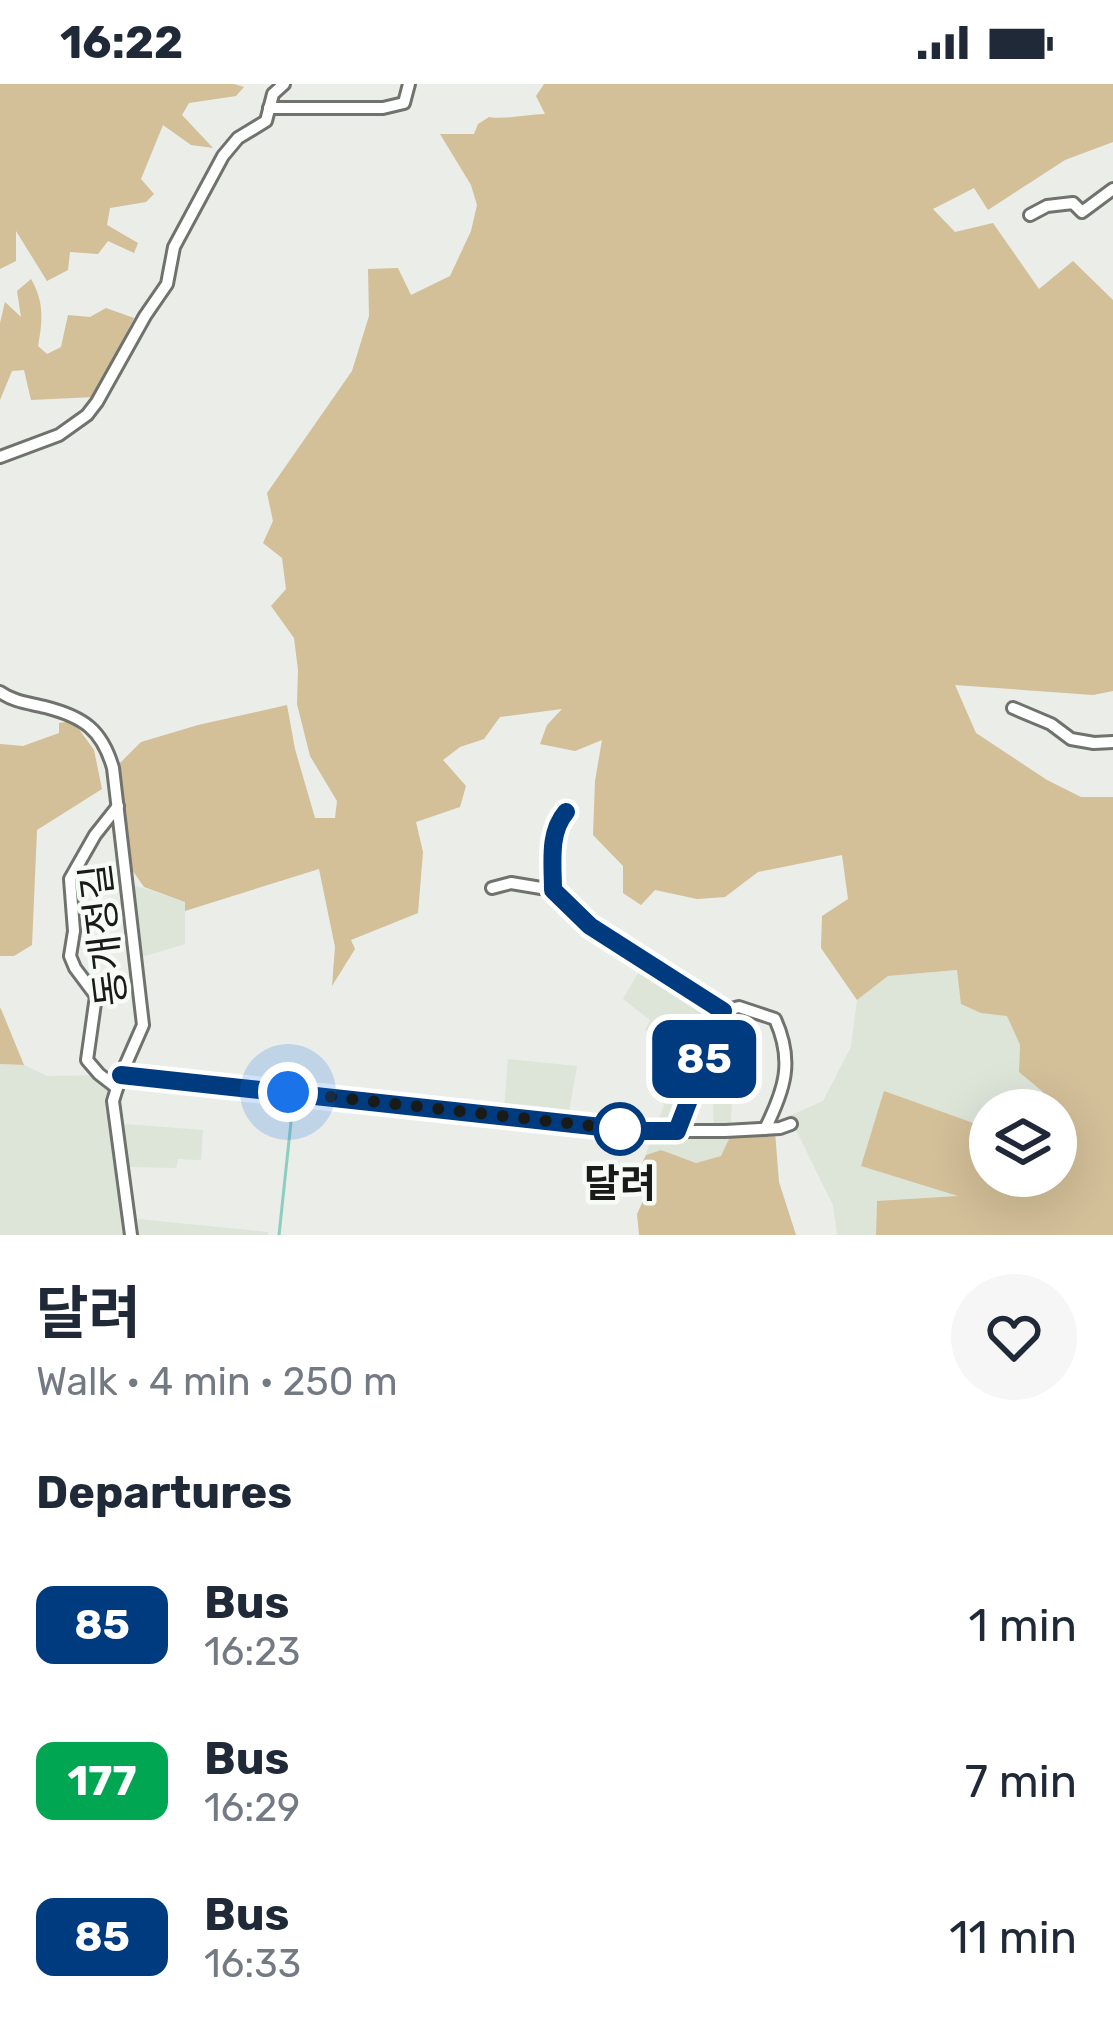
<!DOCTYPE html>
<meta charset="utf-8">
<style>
:root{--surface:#fff;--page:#f6f6f7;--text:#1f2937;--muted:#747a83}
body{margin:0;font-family:Rubik,"Noto Sans KR",sans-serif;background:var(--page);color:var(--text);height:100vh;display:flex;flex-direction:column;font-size:45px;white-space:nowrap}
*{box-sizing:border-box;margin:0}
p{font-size:39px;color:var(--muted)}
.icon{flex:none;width:66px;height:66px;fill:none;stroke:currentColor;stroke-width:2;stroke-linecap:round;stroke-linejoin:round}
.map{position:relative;height:1151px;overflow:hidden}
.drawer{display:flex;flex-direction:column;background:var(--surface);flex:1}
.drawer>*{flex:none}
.badge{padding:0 24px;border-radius:18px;font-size:42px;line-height:78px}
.fabs{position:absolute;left:969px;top:1005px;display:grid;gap:24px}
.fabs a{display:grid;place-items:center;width:108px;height:108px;border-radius:50%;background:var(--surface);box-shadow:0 12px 48px #0002;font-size:60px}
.you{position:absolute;width:60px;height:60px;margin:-30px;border:9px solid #fff;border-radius:50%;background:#1a73e8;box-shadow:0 0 0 18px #1a73e833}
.map>.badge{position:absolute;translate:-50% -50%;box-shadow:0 0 0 6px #fff}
h2{padding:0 36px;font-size:45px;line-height:108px}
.round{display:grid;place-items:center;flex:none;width:126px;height:126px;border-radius:63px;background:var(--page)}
.headline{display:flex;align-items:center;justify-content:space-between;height:204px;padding:0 36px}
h1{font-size:57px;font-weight:700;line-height:90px}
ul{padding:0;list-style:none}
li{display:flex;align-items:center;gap:36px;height:156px;padding:0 36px}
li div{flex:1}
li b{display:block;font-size:45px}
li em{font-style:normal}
li .badge{min-width:132px;font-weight:700;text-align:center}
.status{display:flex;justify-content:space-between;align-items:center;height:84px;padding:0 60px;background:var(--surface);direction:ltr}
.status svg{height:33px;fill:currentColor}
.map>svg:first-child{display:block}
.built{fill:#dde4d8}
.green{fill:#d3bf98}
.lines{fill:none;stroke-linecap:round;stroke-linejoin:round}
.stream{stroke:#8ccec0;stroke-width:3}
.minor-casing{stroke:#6f726d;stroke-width:16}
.minor{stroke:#fff;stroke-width:10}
.line-casing{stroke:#fff;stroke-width:27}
.line{stroke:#003b80;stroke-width:18}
.walk{stroke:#191b19;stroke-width:12;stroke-dasharray:0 21.6}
.stop-dot{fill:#fff;stroke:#003b80;stroke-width:6}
.labels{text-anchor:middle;stroke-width:9;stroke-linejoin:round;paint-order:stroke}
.street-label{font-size:39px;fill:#191b19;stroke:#f7fbf5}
.stop-label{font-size:39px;font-weight:bold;fill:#191b19;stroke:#f7fbf5}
</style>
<div class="status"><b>16:22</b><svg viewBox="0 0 49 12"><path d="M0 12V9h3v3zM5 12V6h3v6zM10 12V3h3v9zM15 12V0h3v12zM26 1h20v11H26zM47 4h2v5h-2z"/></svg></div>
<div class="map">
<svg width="1113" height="1151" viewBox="0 0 1113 1151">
<rect width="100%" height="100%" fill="#eaede8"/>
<g class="built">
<polygon points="134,801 185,818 185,860 139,874"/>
<polygon points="644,879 722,924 676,1045 656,1043 683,969 645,946 650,936 623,915"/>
<polygon points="958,886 981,929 1007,931 1020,961 1019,988 1043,1008 1042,1026 990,1026 990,1092 1000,1114 877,1117 876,1151 837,1151 833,1121 789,1032 823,1017 851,963 857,916 888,892"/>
<polygon points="508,975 577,982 568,1034 504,1027"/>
<polygon points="0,980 24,981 47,992 110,991 110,1043 125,1151 0,1151"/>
<polygon points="713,1017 732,1018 730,1053 722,1072 696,1079 661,1066 646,1071 652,1051 714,1044"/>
<polygon points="124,1040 203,1046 201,1076 178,1075 176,1084 128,1083"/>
<polygon points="138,1135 268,1148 268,1151 138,1151"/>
</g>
<g class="green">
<polygon points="0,0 234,0 244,3 236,12 189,19 182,31 213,64 191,61 163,41 141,95 154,110 146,118 110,124 107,141 138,159 134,169 108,157 98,170 70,168 68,186 47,197 16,147 16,177 0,185"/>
<path d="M 544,0 L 1113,0 L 1113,58 L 1065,76 L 988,126 L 974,104 L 933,125 L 955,148 L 993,139 L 1039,205 L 1073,177 L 1113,216 L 1113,607 L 1093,611 L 955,601 L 976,649 L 1047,696 L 1081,713 L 1113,713 L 1113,1151 L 876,1151 L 877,1117 L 958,1112 L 861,1082 L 884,1007 L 990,1045 L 990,1092 L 1056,1092 L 1056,1026 L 1042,1026 L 1043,1008 L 1019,988 L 1020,961 L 1007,932 L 981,929 L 961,920 L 957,886 L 888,892 L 857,916 L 821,864 L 822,832 L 848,815 L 842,771 L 758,788 L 725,813 L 697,815 L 655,806 L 641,821 L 623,809 L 623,782 L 593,751 L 595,697 L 602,656 L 575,667 L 540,660 L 547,641 L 562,625 L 500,633 L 484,655 L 460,663 L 443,676 L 466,702 L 460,723 L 416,738 L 423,768 L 418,829 L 351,856 L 355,865 L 332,902 L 335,863 L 319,785 L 185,827 L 185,818 L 144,803 L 130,783 L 120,679 L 141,658 L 198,641 L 287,621 L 295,665 L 315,734 L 335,734 L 337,717 L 310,672 L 297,620 L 298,586 L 294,554 L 271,522 L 286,505 L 282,474 L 263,459 L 273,437 L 267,409 L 352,287 L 369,232 L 368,185 L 398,184 L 411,211 L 450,192 L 471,147 L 477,121 L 471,101 L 440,50 L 474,50 L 478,40 L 489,33 C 507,36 526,30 545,30 L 536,12 Z"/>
<path d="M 31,195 C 44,217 43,237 38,262 L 47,270 L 61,263 L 68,231 L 90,233 L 106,224 L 134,234 L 94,313 L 31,316 L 24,286 L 12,287 L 0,316 L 0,239 L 5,218 L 21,233 L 17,207 Z"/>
<polygon points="73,637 94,666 102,705 37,746 32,861 14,872 0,872 0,660 23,662 59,649 59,639"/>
<polygon points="0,924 1,925 24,981 0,980"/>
<polygon points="774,1035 779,1098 796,1151 639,1151 637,1130 652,1097 638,1088 646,1071 661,1066 696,1079 721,1072 730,1053 731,1044"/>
</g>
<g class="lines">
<polyline class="stream" points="279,1151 293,1019"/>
<g class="minor-casing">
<g id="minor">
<polyline points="269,24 383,24 404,19 409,0"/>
<polyline points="1030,131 1047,122 1073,119 1082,128 1113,105"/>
<polyline points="0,373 59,351 87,331 97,318 145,232 167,200 174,163 223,72 238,54 266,37 273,10 284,0"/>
<path d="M 0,608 C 14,618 29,619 45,623 C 84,633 102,646 113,684 L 143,941 L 121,991 L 113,1017 L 131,1151"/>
<polyline points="1013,624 1051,640 1071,655 1094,659 1113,658"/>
<path d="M 492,804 L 511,799 L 553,806 L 590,841 L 639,874 L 667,888 L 712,922 L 723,927 L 739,923 L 775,935 C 794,977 785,1005 765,1045"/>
<path d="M 553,806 C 553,780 548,749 566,728"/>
<polyline points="121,991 639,1047 725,1047 780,1044 791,1040"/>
<polyline points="117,1004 99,990 87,976 96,912 75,884 70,872 74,847 70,795 95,751 118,722"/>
<polyline points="677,1047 723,927"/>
</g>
</g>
<use href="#minor" class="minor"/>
</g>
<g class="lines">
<g class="line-casing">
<path id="line" d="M 121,991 L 638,1047 L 677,1047 L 723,927 L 590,842 L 553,806 C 553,780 548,749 566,728"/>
</g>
<use href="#line" class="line"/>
<polyline class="walk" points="288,1008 620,1045"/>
</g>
<circle class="stop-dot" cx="620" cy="1045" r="24"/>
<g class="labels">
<g class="street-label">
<text transform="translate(103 851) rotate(-97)" y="14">동개정길</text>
</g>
<g class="stop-label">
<text x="620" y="1113">달려</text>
</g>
</g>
</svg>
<div class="fabs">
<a><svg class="icon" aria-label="layers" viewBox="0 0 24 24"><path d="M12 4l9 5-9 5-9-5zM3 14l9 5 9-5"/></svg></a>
</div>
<div class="you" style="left:288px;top:1008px"></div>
<b class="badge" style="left:704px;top:975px;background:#003b80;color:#fff">85</b>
</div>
<section class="drawer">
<div class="headline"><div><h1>달려</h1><p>Walk · 4 min · 250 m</p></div><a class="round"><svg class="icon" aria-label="heart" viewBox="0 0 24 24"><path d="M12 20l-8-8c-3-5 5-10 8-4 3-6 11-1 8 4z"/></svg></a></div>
<h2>Departures</h2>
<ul>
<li><span class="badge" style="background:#003b80;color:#fff">85</span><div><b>Bus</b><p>16:23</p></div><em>1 min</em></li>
<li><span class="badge" style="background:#00a651;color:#fff">177</span><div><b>Bus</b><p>16:29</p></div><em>7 min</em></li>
<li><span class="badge" style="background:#003b80;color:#fff">85</span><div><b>Bus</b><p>16:33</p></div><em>11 min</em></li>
</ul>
</section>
